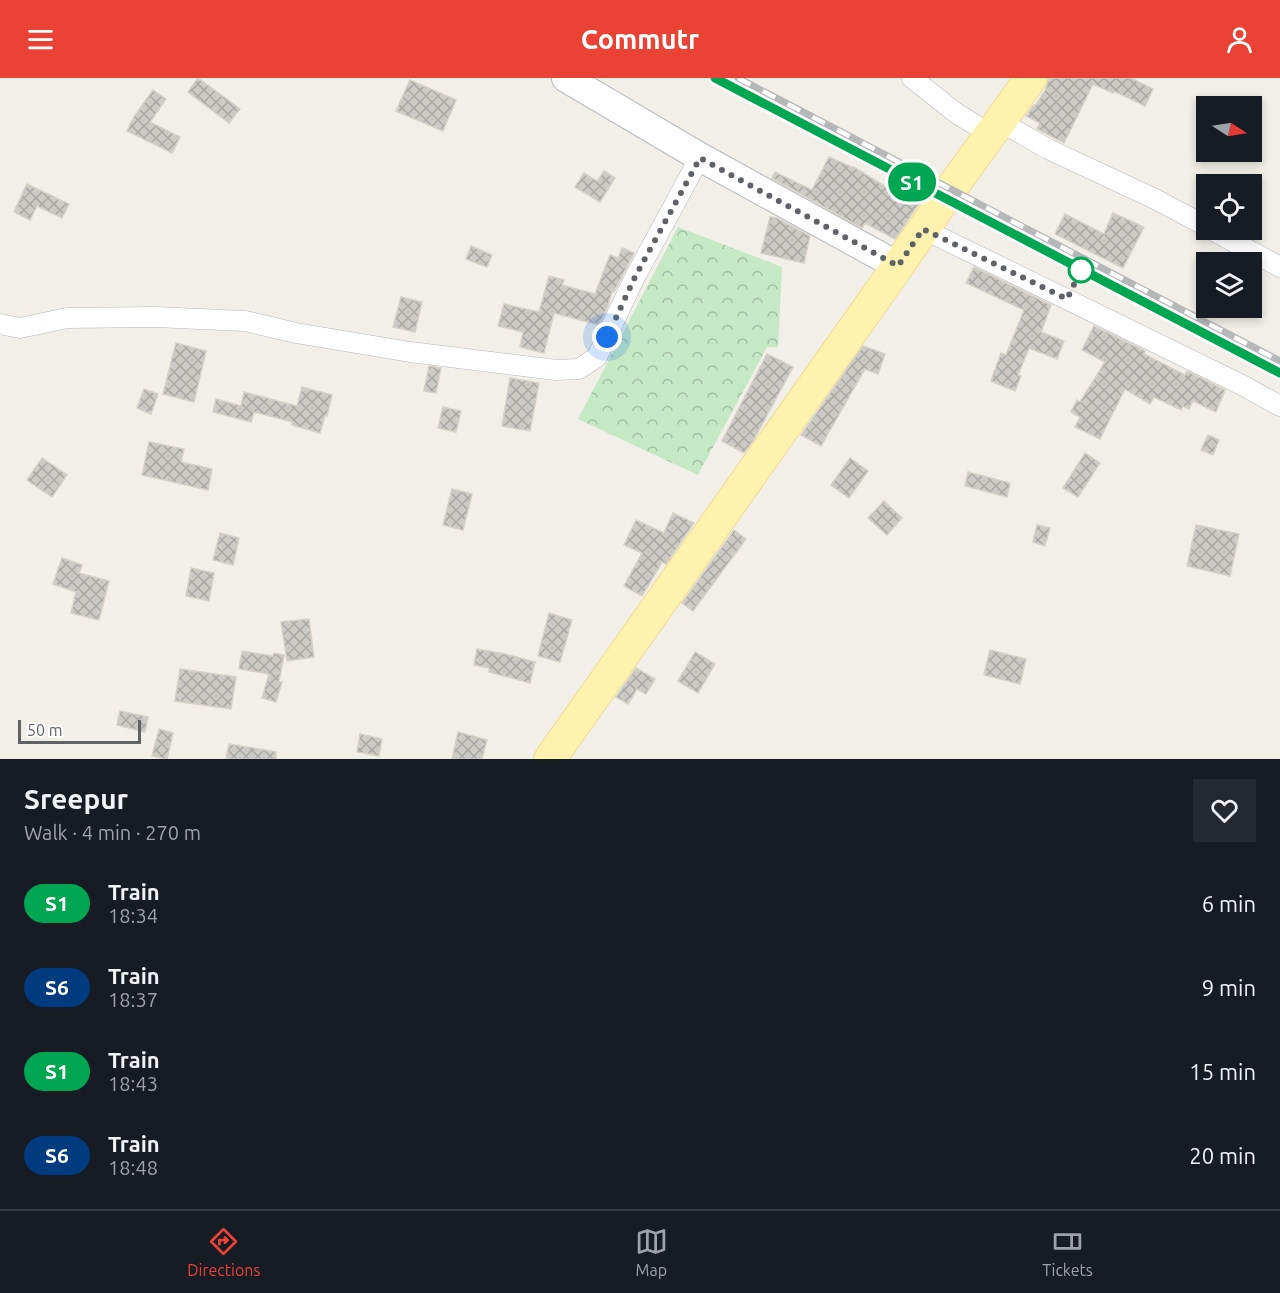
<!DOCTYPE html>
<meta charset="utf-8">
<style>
:root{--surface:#171b24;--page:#242831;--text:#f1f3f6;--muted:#9ea1a6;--line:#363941;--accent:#ea4335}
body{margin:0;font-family:Ubuntu,sans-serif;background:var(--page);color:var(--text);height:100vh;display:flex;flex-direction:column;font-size:22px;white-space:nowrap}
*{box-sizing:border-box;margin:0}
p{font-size:20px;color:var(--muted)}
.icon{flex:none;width:33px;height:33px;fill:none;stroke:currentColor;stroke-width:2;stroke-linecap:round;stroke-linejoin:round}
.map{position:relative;height:681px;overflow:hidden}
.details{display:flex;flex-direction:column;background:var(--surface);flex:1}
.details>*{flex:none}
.badge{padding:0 12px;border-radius:20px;font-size:21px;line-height:39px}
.needle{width:39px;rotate:102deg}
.controls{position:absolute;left:1196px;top:18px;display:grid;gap:12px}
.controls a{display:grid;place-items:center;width:66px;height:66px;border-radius:0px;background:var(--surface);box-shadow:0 3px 9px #0003;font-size:30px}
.scale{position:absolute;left:18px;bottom:15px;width:123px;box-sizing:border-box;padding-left:6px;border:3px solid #5f6368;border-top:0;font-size:16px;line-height:21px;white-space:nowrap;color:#5f6368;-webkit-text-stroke:4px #fff;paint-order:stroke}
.you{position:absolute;width:30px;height:30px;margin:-15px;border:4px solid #fff;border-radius:50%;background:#1a73e8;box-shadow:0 0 0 9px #1a73e833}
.map>.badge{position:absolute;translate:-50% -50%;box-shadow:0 0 0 3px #fff}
.round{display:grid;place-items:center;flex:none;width:63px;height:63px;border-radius:0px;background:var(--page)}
.headline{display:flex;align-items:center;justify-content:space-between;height:102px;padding:0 24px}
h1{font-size:28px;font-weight:700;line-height:45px}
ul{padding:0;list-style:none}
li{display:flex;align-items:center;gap:18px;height:84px;padding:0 24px}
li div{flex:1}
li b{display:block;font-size:22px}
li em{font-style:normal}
li .badge{min-width:66px;font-weight:700;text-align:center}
header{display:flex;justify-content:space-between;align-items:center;height:78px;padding:0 24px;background:var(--accent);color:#fff;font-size:27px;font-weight:700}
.menu{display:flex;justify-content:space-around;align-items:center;height:84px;border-top:2px solid var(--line);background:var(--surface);font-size:16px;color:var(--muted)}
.menu a{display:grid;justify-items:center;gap:3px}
.menu .active{color:var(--accent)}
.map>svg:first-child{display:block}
.forest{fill:url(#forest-crowns)}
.building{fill:url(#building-cross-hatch);stroke:#d6d1c6;stroke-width:1.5}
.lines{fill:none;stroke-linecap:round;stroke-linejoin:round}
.street-casing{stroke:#b5b8bc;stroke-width:21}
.secondary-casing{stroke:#b6babf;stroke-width:30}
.primary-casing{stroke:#f2c960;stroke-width:33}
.street{stroke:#fff;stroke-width:20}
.secondary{stroke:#fff;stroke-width:28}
.primary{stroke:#fff2af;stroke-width:32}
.rail-casing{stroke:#b6b7b8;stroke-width:7}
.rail{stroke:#fff;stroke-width:4.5;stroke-dasharray:14;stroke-linecap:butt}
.line-casing{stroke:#fff;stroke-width:14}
.line{stroke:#00a651;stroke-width:9}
.walk{stroke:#5f6368;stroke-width:6;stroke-dasharray:0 10.8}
.stop-dot{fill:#fff;stroke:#00a651;stroke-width:3}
</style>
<header><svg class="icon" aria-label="menu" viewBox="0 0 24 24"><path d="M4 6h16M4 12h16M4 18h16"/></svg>Commutr<svg class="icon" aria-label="person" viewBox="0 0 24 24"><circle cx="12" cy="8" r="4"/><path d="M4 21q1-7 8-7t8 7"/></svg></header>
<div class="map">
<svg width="1280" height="681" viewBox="0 0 1280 681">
<defs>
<pattern id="forest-crowns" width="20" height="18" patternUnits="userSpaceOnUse" patternTransform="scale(1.5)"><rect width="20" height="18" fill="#c5e8c5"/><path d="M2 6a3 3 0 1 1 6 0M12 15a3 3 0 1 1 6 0" fill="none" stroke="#a3c0a4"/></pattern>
<pattern id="building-cross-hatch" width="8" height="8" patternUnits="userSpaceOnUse" patternTransform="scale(1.5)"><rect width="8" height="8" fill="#cccac5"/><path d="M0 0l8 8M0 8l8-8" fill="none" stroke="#a9a8a4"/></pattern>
</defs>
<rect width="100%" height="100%" fill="#f1efe8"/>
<polygon class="forest" points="678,149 782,189 778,269 767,269 698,397 578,341"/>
<g class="building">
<polygon points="198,0 240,31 229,45 188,14"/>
<polygon points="1049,0 1131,0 1153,11 1145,28 1114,13 1113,15 1093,6 1064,65 1037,51 1040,45 1026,38 1034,27 1035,28 1046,11"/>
<polygon points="410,2 456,22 443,53 396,33"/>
<polygon points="153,12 166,21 150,44 180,59 172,75 127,53 134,39"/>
<polygon points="829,79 854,90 854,89 889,111 891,108 920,124 895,161 865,145 862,150 772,100 775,94 812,112"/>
<polygon points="604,93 615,100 600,124 575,109 584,95 597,103"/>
<polygon points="27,106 69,126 62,140 37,128 30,142 14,134"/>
<polygon points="1113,135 1144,149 1123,190 1055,156 1065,136 1104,156"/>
<polygon points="770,139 777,140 810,158 804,185 761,175"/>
<polygon points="471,168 492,177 487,189 466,181"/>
<polygon points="622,170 634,175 614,214 612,213 608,228 599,247 554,235 544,275 520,269 523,254 498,248 504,226 539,234 549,198 564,202 562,207 595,216 610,177 618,180"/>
<polygon points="974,189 1051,227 1041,254 1064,263 1057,281 1029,270 1018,297 1021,298 1015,313 991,303 1001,275 1006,277 1024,232 966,205"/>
<polygon points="401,219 422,224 415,254 393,249"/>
<polygon points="1094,248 1145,273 1144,276 1185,297 1187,293 1225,312 1216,334 1193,323 1189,331 1183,328 1181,332 1154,319 1150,326 1125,311 1100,361 1075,349 1080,339 1071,334 1077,322 1080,324 1105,284 1082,272"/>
<polygon points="176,265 206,273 194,324 163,316"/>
<polygon points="863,268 885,276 878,296 865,291 821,368 801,357"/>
<polygon points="767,276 793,289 753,363 744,375 722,363"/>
<polygon points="429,288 441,290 436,315 424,313"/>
<polygon points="510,300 539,305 530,353 502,348"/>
<polygon points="302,309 332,317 327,338 325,337 320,355 292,347 293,344 254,334 251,344 213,334 216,321 241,328 244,314 297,328"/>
<polygon points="144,311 158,316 151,336 137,330"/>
<polygon points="443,329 461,333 456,354 438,350"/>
<polygon points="1208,357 1219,362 1213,377 1201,372"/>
<polygon points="149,364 184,371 181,384 212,391 208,412 142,397"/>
<polygon points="1085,375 1100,385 1078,419 1063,410"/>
<polygon points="42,380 67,397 52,419 27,402"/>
<polygon points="850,380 868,393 849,420 831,407"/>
<polygon points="968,394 1010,405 1007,419 965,408"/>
<polygon points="452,411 472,416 463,452 443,447"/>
<polygon points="884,423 902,440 887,457 868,440"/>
<polygon points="673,435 694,445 666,486 662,484 642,518 624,508 642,475 624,467 636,442 664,455"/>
<polygon points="1037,447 1050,450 1045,468 1033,464"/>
<polygon points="1196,447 1239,456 1230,498 1187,488"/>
<polygon points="734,452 746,461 693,533 682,525"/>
<polygon points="220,455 239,460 233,487 213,482"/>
<polygon points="62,480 82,487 79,495 109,503 99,542 71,535 76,514 53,506"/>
<polygon points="191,490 214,495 209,523 186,518"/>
<polygon points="549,535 572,542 560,584 538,578"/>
<polygon points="309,541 314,579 287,583 281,544"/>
<polygon points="477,571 505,576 535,584 530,605 489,594 489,590 474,587"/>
<polygon points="990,572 1026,581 1020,606 984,597"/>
<polygon points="242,573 273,578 274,575 284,577 279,604 282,604 276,624 262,620 269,596 239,591"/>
<polygon points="695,574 715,586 698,615 678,603"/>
<polygon points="636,590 655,601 646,616 637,611 628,626 616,619"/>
<polygon points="180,591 236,599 231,631 175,623"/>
<polygon points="120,633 148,639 145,654 117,647"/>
<polygon points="159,651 173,655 167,681 152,678"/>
<polygon points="458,654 487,662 482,681 452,681"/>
<polygon points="360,656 382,661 379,678 357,674"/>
<polygon points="229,666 276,674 276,681 226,681"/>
</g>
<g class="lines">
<g class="street-casing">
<g id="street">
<polyline points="912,0 956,35 990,56"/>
<polyline points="999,43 1048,71 1155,121 1206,148"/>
<polyline points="923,151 1242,307 1280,328"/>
<polyline points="1212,152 1280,189"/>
<polyline points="0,246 20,250 67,240 155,239 245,243 296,255 410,274 556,292 579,291 597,279 635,199 700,79"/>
</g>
</g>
<g class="secondary-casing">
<polyline id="secondary" points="566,0 700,79 898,188"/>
</g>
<g class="primary-casing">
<polyline id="primary" points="550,681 898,188 951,111 1031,0"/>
</g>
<use href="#street" class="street"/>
<use href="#secondary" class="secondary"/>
<use href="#primary" class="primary"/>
<g class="rail-casing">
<g id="rail">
<polyline points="715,0 944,121 1280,295"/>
<polyline points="738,0 1280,283"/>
</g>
</g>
<use href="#rail" class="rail"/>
</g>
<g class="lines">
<g class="line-casing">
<polyline id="line" points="715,0 1280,295"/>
</g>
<use href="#line" class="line"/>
<polyline class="walk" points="607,259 635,199 700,80 898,188 923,151 1067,221 1081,192"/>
</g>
<circle class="stop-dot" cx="1081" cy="192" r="12"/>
</svg>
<div class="controls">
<a><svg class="needle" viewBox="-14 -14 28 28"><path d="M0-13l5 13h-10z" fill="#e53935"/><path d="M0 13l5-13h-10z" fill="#9ea1a6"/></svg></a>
<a><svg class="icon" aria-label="locate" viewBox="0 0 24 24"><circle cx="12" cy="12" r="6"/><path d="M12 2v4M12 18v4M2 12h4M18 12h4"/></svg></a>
<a><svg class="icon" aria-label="layers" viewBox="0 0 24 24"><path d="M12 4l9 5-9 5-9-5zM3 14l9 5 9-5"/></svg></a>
</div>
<div class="scale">50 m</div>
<div class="you" style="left:607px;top:259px"></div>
<b class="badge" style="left:912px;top:104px;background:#00a651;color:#fff">S1</b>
</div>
<section class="details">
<div class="headline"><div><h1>Sreepur</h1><p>Walk · 4 min · 270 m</p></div><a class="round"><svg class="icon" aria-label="heart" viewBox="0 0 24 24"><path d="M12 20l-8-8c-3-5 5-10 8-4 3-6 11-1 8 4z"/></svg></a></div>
<ul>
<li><span class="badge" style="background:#00a651;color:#fff">S1</span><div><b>Train</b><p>18:34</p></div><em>6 min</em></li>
<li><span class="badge" style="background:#003b80;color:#fff">S6</span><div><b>Train</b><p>18:37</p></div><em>9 min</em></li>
<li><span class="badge" style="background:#00a651;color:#fff">S1</span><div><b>Train</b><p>18:43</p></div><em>15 min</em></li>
<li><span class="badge" style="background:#003b80;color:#fff">S6</span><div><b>Train</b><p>18:48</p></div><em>20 min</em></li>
</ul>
</section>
<nav class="menu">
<a class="active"><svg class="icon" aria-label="directions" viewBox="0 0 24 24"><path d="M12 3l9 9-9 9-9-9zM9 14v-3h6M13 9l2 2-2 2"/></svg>Directions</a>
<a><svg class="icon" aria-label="map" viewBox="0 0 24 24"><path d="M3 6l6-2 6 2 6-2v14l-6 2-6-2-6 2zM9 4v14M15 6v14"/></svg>Map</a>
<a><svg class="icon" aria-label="tickets" viewBox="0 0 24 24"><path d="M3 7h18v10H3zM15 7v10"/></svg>Tickets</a>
</nav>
